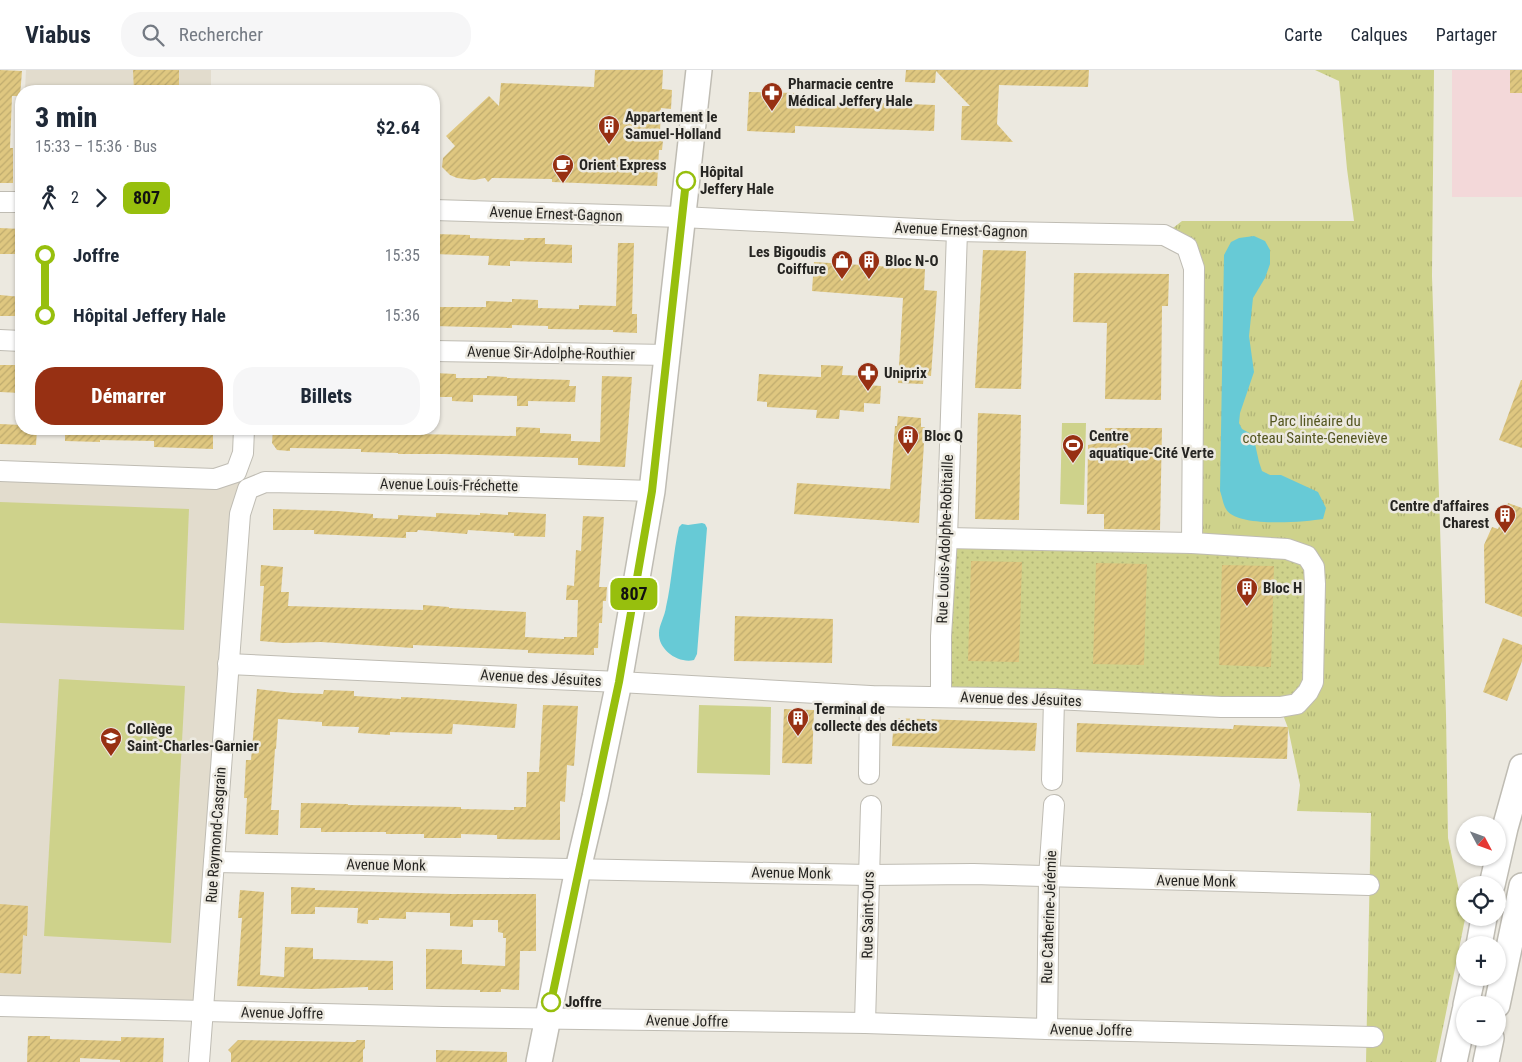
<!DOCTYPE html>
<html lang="fr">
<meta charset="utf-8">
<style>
:root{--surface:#fff;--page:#f6f6f7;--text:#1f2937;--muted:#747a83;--line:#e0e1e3;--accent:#973013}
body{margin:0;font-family:"Roboto Condensed",sans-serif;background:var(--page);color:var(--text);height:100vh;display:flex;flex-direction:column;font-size:19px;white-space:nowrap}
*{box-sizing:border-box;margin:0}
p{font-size:16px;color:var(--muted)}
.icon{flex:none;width:28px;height:28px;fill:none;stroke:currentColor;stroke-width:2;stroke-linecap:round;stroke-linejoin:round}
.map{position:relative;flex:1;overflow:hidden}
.details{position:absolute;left:15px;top:15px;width:425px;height:350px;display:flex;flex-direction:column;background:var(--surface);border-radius:20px;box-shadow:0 1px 4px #0004}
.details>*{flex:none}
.badge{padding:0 10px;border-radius:8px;font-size:18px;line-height:32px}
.needle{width:32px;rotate:131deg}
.tools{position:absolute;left:1456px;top:746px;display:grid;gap:10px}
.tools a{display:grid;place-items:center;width:50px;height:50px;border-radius:50%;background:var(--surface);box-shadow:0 1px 4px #0004;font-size:25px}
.map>.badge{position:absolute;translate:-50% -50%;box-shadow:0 0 0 2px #fff}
.legs{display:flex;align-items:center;gap:8px;height:55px;padding:0 20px;font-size:16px}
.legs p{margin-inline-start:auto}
.headline{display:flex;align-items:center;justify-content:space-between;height:85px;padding:0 20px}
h1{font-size:28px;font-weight:800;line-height:38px}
.action{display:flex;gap:10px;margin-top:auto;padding:10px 20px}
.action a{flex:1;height:58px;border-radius:20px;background:var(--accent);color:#fff;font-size:20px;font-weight:800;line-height:58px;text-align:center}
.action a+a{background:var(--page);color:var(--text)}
ul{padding:0 20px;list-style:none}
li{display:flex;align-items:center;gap:18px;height:60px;font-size:19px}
li i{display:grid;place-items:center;width:8px;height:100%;margin:0 6px;background:currentColor}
li i::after{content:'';width:12px;height:12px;margin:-6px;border:4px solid;border-radius:50%;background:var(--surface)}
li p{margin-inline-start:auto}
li:first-child i{background:linear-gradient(#0000 50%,currentColor 0)}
li:last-child i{background:linear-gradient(currentColor 50%,#0000 0)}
header{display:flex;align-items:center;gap:30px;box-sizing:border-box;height:70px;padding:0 25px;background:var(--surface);border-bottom:1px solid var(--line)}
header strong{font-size:24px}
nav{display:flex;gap:28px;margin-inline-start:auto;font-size:18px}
.search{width:350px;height:45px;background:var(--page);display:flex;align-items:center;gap:12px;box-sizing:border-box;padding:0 18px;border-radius:20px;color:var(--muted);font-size:19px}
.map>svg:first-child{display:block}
.commercial{fill:#f3d8d9}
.built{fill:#e2dccd}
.grass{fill:url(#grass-dots)}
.park{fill:url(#park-tufts)}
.garden{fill:#ced28b}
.water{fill:#67cad6}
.building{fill:url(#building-hatch)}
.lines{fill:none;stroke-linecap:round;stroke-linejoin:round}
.minor-casing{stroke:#bfbcb3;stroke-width:22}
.major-casing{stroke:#bfbcb3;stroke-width:28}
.minor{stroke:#fff;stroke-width:20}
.major{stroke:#fff;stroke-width:25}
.line-1-casing{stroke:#fff;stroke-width:11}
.line-1{stroke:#97bf0d;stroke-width:8}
.stop-1-dot{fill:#fff;stroke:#97bf0d;stroke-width:2.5}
.labels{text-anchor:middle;stroke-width:5;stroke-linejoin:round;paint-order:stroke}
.poi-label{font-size:15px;font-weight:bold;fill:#262522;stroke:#ece9e0;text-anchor:start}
.stop-label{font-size:15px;font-weight:bold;fill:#262522;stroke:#ece9e0;text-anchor:start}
.street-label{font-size:15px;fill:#262522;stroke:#ece9e0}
.park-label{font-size:15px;fill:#545620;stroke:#ece9e0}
</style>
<header>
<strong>Viabus</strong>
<div class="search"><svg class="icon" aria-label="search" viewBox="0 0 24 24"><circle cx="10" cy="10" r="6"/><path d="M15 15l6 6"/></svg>Rechercher</div>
<nav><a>Carte</a><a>Calques</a><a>Partager</a></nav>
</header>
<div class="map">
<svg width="1522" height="992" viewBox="0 0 1522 992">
<defs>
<pattern id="grass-dots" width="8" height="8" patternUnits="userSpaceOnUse" patternTransform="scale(1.25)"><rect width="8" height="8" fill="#ced28b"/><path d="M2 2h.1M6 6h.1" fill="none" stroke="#b1b478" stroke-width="1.8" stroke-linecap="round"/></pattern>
<pattern id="park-tufts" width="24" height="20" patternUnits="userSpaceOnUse" patternTransform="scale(1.25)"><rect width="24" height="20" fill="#ced28b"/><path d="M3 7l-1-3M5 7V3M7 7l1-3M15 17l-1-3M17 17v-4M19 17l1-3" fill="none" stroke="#b1b478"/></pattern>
<pattern id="building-hatch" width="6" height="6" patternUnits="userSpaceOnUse" patternTransform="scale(1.25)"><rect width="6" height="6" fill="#dfc780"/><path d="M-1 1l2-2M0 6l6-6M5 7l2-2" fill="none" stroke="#bfab6e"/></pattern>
</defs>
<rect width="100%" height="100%" fill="#ece9e0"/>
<rect class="commercial" x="1452" y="0" width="70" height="127"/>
<g class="built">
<polygon points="26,0 211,0 211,21 25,21"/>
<polygon points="0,401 236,402 248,419 204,941 0,936"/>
</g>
<polygon class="grass" points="947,468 1307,486 1313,612 1297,634 941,627"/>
<polygon class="park" points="1315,0 1434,0 1432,206 1446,644 1448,768 1465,849 1436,992 1366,992 1371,743 1297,741 1300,715 1288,658 1280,637 1308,622 1307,486 1192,473 1194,198 1164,165 1182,151 1354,151 1347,99 1339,11"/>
<g class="garden">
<polygon points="1062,353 1086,353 1084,435 1060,434"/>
<polygon points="0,432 189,439 184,560 0,553"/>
<polygon points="59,609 185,616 171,873 44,866"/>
<polygon points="699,635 771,637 770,705 697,703"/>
</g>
<g class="water">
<path d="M 1254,166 L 1265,171 L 1270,180 L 1270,194 L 1265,208 L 1253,228 L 1249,266 L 1254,302 L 1240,343 L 1239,353 L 1242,359 L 1253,365 L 1259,392 L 1262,401 L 1270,405 L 1281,405 L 1318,422 L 1326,438 L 1323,449 C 1304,452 1236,458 1226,439 C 1223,434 1222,426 1220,421 L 1224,185 L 1231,172 L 1239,168 Z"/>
<path d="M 702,453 L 705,454 L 707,458 L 697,584 L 694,590 C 679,594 658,580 659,563 C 659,555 665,546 666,537 C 672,511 673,483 679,457 L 682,454 L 688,455 Z"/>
</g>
<g class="building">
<polygon points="0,0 22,1 20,26 12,26 10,78 13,78 13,113 0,113"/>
<polygon points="133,0 179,0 179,21 134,21"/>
<polygon points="595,0 663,0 662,19 672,20 671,39 661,38 660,62 663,62 663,71 662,80 659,80 657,116 552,112 552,109 492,108 488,112 485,108 474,110 457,108 450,105 442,97 443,88 455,76 446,66 489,26 499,36 501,13 594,17"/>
<polygon points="906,0 1089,0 1088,17 999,15 997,54 1013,72 961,70 962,36 970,36 936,1 935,13 905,12"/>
<rect x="1510" y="0" width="12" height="23"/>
<polygon points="749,22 796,23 796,30 935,35 934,61 795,56 795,63 747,61"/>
<polygon points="0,158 21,159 21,184 0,184"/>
<polygon points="434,164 470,165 470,168 524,170 524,168 545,168 545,174 572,175 572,193 510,191 510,196 488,195 489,186 434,184"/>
<polygon points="618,173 634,173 632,244 637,244 637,263 613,262 613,260 548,259 548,256 512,255 512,258 434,256 434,237 486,237 486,231 512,232 512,229 538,230 538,238 579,239 579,235 616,236"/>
<polygon points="983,180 1026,181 1021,319 975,318"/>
<polygon points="814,192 925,199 924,220 937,221 931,306 924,305 923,314 898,313 903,228 812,221"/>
<polygon points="1074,203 1169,204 1168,236 1162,236 1161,330 1105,329 1107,253 1073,252"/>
<polygon points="0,225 21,227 21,246 0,246"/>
<polygon points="0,295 21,295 21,323 0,322"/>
<polygon points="821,295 843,296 842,305 867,306 866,315 881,316 880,334 864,333 864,342 840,340 839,349 816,348 817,340 767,337 767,332 757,331 759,304 821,307"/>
<polygon points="434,303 456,304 456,308 487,308 487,306 507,307 507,308 570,310 569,316 576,316 575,332 528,331 528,336 517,336 517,326 473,325 473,332 452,331 452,327 434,327"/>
<polygon points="602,306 632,307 625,397 578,395 578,388 444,384 398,384 398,383 361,382 361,379 290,378 290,381 277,380 272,373 273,359 348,359 348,362 391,363 391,359 415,359 415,364 516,366 516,357 540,358 540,363 571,364 571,371 600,372"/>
<polygon points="1521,310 1522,310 1522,378 1499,370"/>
<polygon points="978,343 1021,345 1019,450 975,449"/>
<polygon points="898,346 921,348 921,357 925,357 919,453 794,444 797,413 890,419 895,356 897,356"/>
<polygon points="0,354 21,355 21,359 37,359 36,375 0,374"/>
<polygon points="1105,358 1162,358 1160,460 1104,459 1104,444 1087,444 1088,375 1105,372"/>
<polygon points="65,359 164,359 196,361 196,359 213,359 213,379 154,377 154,371 100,370 100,372 65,371"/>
<polygon points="1508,433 1522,438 1522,547 1485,533 1484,475 1492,457 1498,459"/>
<polygon points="273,439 337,441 373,444 373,448 398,449 398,445 436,447 436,443 480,445 480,443 508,445 508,442 546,444 545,467 514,466 514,463 468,460 467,464 418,460 417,462 406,462 406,468 314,464 314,460 273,460"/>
<polygon points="583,446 604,447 599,517 607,517 606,531 603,531 602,553 599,553 598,578 594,578 594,585 528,583 528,580 413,575 413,578 321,572 284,573 260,571 264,516 260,516 261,495 283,497 281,522 289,522 288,536 423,540 423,535 449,537 449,538 526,542 525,567 564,569 564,567 577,567 578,530 566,530 567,515 574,516 576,480 581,481"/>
<polygon points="971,491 1022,492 1019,592 968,591"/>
<polygon points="1096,493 1147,494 1144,595 1093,594"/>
<polygon points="1222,495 1274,496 1271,597 1219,595"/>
<polygon points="735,546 833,549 832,593 734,591"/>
<polygon points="1503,568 1522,575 1522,591 1507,631 1483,622"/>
<polygon points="257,619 293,623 323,624 324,620 354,621 354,626 401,629 401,627 422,628 517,634 515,658 453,654 452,664 390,662 390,665 358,663 359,657 322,656 322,652 278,649 276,679 275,679 271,740 279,740 278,765 245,764 247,728 244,728 246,690 251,690"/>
<polygon points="543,635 578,636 574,696 567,695 565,732 560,731 560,770 497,769 497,765 461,764 461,768 424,768 424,764 386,764 386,762 321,762 321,758 300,758 301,733 348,734 348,735 461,737 461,739 514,740 514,737 526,737 527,702 539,702"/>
<polygon points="784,639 814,640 812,694 782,693"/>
<polygon points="894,648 1037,653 1035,681 892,676"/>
<polygon points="1077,653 1233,659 1234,655 1288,657 1287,689 1076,682"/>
<polygon points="291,817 315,818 315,820 451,824 536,824 536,881 520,881 519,920 501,919 501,922 480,922 480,920 426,919 426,879 462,880 462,894 505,896 506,868 503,868 503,863 498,862 498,850 473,850 473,857 450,856 450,843 406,842 406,849 379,848 379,850 368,850 368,854 357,853 358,838 315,837 315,844 291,844"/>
<polygon points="240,820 264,822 260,905 284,907 285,877 313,878 313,889 393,891 393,920 368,920 368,917 312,919 237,916 242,848 238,848"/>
<polygon points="0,834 28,836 27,866 23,865 21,904 0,903"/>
<polygon points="28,966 50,966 50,969 121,971 121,967 164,968 163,992 120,992 120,990 80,988 80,992 27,992"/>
<polygon points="238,970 355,972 357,970 365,970 365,978 363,980 363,992 231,992 231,983 228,980"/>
<polygon points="436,980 507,982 507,992 436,992"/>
</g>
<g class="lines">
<g class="minor-casing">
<g id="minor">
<polyline points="0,132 21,132"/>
<polyline points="434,140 682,147 957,161 1164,165 1187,177 1194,198 1192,473"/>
<polyline points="0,270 21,271"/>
<polyline points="434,281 668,285"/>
<polyline points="0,401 215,409 236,402 243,383 244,359"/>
<polyline points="228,594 619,612 870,626 1054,629 1221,637 1280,637 1297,634 1308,622 1313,612 1315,514 1314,497 1307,486 1287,479 1192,473 947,468"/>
<polyline points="941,627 941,566 947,468 957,161"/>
<polyline points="869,704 870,626"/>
<polyline points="1052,710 1054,629"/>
<polyline points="214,792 869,805 973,804 1369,815"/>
<polyline points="0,936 443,947 865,953 1047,959 1373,967"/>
<polyline points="865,953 871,736"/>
<polyline points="1047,959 1049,807 1054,735"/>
<polyline points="199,992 240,444 248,419 265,412 495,416 652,421"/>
</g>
</g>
<g class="major-casing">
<g id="major">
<polyline points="1492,815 1505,758 1522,697"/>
<polyline points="1479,875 1484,848"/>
<polyline points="1466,935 1472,908"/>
<polyline points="1497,935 1522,816"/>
<polyline points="539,992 578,799 595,727 619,612 652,421 699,0"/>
<polyline points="1454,992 1465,941"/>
<polyline points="1486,992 1491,968"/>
</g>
</g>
<use href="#minor" class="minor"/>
<use href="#major" class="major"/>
</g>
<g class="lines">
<g class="line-1-casing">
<polyline id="line-1" points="551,932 619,612 652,421 686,111"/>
</g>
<use href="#line-1" class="line-1"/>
</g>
<defs>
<g id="pharmacy-pin" transform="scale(1.125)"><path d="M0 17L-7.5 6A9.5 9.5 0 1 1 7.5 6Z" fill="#973013" stroke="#ece9e0"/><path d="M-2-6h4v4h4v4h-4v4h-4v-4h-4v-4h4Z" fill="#fff"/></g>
<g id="building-pin" transform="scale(1.125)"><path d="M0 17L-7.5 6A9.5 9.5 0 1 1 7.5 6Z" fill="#973013" stroke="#ece9e0"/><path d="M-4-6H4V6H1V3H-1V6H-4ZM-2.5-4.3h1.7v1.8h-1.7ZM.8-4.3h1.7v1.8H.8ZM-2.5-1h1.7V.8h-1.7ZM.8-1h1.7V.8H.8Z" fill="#fff"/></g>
<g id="cafe-pin" transform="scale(1.125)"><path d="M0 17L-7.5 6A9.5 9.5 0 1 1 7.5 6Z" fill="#973013" stroke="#ece9e0"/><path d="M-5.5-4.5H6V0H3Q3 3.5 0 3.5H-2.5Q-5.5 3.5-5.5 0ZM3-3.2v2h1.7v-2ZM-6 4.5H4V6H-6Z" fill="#fff"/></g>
<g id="shop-pin" transform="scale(1.125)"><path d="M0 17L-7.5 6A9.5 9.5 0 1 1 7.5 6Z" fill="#973013" stroke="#ece9e0"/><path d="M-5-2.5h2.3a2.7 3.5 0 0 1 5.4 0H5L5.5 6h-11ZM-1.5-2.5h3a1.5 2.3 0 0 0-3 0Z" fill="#fff"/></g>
<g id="stadium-pin" transform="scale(1.125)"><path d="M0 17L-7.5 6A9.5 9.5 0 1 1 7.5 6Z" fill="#973013" stroke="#ece9e0"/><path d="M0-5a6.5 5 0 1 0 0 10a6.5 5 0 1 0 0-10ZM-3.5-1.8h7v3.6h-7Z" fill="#fff"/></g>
<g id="school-pin" transform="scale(1.125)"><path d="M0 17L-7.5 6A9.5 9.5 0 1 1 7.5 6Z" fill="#973013" stroke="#ece9e0"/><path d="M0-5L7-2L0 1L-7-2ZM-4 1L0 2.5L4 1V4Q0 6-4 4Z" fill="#fff"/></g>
</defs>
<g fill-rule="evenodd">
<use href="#pharmacy-pin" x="772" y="23"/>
<use href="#building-pin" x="609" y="56"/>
<use href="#cafe-pin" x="563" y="95"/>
<use href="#shop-pin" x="842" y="191"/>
<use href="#building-pin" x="869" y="191"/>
<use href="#pharmacy-pin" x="868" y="303"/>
<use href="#building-pin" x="908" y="366"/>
<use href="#stadium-pin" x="1073" y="375"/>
<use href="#building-pin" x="1505" y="445"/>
<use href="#building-pin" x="1247" y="518"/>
<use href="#building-pin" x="798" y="648"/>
<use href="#school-pin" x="111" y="668"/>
</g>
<g class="stop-1-dot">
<circle cx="686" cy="111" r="9"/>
<circle cx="551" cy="932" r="9"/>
</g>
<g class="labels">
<g class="poi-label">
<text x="788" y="19">Pharmacie centre<tspan x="788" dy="17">Médical Jeffery Hale</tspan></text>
<text x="625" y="52">Appartement le<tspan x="625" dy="17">Samuel-Holland</tspan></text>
<text x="579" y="100">Orient Express</text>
<text x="826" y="187" text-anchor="end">Les Bigoudis<tspan x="826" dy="17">Coiffure</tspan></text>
<text x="885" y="196">Bloc N-O</text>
<text x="884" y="308">Uniprix</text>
<text x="924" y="371">Bloc Q</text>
<text x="1089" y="371">Centre<tspan x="1089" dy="17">aquatique-Cité Verte</tspan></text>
<text x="1489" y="441" text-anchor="end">Centre d'affaires<tspan x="1489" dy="17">Charest</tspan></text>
<text x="1263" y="523">Bloc H</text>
<text x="814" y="644">Terminal de<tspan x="814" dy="17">collecte des déchets</tspan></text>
<text x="127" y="664">Collège<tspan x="127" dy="17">Saint-Charles-Garnier</tspan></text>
</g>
<g class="stop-label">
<text x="700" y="107">Hôpital<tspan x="700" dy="17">Jeffery Hale</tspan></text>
<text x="565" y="937">Joffre</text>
</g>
<g class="street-label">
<text transform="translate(556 144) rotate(2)" y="5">Avenue Ernest-Gagnon</text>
<text transform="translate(961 160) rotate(2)" y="5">Avenue Ernest-Gagnon</text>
<text transform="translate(551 283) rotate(1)" y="5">Avenue Sir-Adolphe-Routhier</text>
<text transform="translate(449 415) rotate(1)" y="5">Avenue Louis-Fréchette</text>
<text transform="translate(945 469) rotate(-88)" y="5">Rue Louis-Adolphe-Robitaille</text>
<text transform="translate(541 608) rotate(3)" y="5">Avenue des Jésuites</text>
<text transform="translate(1021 629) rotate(2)" y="5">Avenue des Jésuites</text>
<text transform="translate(216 765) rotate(-86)" y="5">Rue Raymond-Casgrain</text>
<text transform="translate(386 795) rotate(1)" y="5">Avenue Monk</text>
<text transform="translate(791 803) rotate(1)" y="5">Avenue Monk</text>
<text transform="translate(1196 811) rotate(1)" y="5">Avenue Monk</text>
<text transform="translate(868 845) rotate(-89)" y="5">Rue Saint-Ours</text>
<text transform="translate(1049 847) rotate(-88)" y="5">Rue Catherine-Jérémie</text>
<text transform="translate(282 943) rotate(1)" y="5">Avenue Joffre</text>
<text transform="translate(687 951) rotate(1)" y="5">Avenue Joffre</text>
<text transform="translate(1091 960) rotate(1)" y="5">Avenue Joffre</text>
</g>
<g class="park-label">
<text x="1315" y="356">Parc linéaire du<tspan x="1315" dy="17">coteau Sainte-Geneviève</tspan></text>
</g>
</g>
</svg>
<div class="tools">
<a><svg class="needle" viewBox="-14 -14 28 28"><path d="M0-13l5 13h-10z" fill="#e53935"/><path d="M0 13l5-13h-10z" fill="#747a83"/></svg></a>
<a><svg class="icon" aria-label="locate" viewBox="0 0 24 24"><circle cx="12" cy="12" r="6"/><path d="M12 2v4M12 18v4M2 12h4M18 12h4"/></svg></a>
<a>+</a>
<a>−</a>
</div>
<b class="badge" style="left:634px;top:524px;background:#97bf0d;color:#111">807</b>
<section class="details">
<div class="headline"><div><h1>3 min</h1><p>15:33 – 15:36 · Bus</p></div><b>$2.64</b></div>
<div class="legs"><svg class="icon" aria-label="walk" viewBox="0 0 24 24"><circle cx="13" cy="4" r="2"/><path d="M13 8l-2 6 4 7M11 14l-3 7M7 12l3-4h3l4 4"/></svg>2<svg class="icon" aria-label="forward" viewBox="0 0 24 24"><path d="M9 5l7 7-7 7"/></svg><b class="badge" style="background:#97bf0d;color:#111">807</b></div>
<ul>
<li><i style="color:#97bf0d"></i><b>Joffre</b><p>15:35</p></li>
<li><i style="color:#97bf0d"></i><b>Hôpital Jeffery Hale</b><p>15:36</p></li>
</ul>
<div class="action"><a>Démarrer</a><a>Billets</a></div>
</section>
</div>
